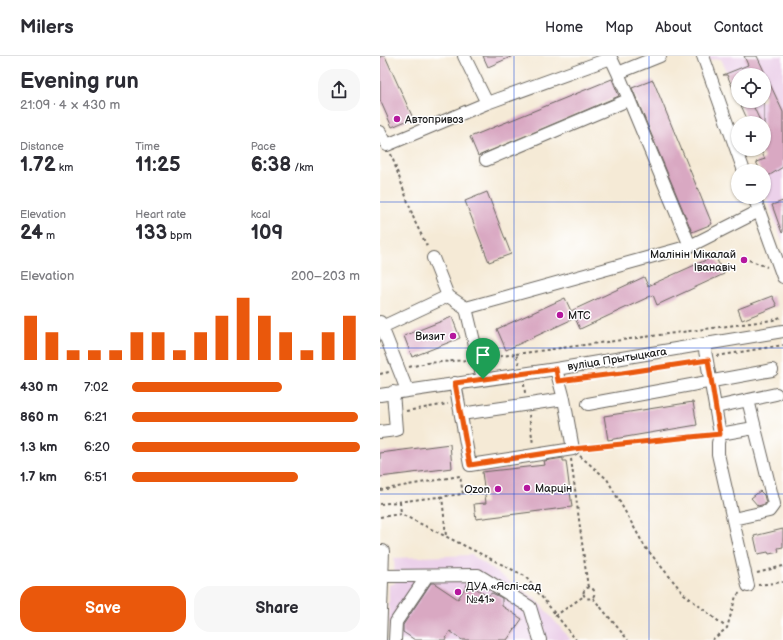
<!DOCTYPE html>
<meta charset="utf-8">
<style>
:root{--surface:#fff;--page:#f7f7f7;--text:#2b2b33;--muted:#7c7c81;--line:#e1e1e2;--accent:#ea580c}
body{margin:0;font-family:"Balsamiq Sans",sans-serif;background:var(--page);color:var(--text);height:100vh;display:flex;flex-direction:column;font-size:15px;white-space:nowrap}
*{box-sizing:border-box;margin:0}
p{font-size:13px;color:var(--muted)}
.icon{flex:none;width:22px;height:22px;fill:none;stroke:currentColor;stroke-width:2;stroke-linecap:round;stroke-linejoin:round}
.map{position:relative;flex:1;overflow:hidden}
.side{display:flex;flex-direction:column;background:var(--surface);width:380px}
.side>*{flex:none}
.tools{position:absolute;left:351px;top:12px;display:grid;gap:8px}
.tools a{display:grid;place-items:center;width:40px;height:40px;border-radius:50%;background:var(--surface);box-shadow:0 1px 3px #0004;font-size:20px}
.pin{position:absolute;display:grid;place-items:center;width:34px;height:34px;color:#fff;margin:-41px -17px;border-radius:50% 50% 50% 0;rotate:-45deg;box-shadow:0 0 4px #0007}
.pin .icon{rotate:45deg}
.round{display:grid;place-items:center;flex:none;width:42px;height:42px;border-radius:16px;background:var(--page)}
.overview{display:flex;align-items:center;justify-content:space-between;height:68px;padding:0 20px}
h1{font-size:22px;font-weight:700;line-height:30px}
.stats{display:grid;grid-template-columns:repeat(3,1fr);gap:6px;height:68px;padding:4px 20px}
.stats div{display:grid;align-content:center}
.stats b{font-size:20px;font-weight:700}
.stats small{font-size:11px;font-weight:400}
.stats p{font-size:11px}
.chart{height:112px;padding:8px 20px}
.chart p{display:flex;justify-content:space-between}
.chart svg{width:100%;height:72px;margin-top:4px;stroke:var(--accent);stroke-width:6}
.cta{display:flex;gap:8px;margin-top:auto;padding:8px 20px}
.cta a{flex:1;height:46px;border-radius:16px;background:var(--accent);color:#fff;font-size:16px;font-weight:700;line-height:46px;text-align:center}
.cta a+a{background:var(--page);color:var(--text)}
ul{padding:0 20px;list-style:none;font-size:13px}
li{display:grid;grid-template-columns:64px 48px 1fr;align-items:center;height:30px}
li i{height:10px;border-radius:5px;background:var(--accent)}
header{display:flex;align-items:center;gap:24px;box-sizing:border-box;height:56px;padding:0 20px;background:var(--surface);border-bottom:1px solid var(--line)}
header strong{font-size:19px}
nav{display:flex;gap:22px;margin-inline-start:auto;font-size:14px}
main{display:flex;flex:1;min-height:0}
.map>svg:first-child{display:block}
</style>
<header>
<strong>Milers</strong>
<nav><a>Home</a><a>Map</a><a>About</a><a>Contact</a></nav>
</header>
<main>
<section class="side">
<div class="overview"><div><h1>Evening run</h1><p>21:09 · 4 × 430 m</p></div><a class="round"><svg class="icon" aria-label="share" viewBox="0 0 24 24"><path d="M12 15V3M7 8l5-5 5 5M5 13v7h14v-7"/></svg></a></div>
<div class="stats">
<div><p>Distance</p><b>1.72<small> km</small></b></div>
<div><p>Time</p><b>11:25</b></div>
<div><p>Pace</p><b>6:38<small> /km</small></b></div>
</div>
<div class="stats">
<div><p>Elevation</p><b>24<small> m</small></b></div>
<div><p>Heart rate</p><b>133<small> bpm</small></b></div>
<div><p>kcal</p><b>109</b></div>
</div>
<div class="chart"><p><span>Elevation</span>200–203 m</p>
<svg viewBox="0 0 160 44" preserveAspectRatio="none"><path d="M5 44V17M15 44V27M25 44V38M35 44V38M45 44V38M55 44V27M65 44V27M75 44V38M85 44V27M95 44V17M105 44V6M115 44V17M125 44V27M135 44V38M145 44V27M155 44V17"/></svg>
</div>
<ul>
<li><b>430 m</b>7:02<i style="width:66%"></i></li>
<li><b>860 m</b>6:21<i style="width:99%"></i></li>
<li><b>1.3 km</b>6:20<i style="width:100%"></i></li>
<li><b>1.7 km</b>6:51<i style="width:73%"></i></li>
</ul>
<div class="cta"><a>Save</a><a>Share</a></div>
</section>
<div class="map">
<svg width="403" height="584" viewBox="0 0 403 584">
<rect width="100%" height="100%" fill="#fff"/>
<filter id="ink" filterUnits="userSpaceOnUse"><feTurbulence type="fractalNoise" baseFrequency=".025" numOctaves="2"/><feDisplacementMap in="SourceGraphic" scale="8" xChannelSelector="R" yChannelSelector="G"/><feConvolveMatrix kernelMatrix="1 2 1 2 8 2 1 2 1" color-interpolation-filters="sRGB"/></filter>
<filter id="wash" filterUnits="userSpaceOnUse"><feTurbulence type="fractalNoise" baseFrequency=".012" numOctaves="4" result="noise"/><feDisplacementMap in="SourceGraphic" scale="16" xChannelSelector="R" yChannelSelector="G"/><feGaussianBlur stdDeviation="0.9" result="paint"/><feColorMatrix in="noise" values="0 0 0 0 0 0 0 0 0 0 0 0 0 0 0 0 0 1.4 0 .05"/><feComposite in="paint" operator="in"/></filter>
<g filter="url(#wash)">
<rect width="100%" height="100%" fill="#f5ead6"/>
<path fill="#ecd1ea" d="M328 0H403V187L384 134V126L389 124 385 122 384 115H381L376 106 385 103 380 93H384V67H369L359 45H384V19H358V43L341 3 329 4Z
M92 499 156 543 191 584H9V529L15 527 14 502Z"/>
<g id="blocks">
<path fill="#d9a8c2" d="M0 0H5L33 62 12 71 0 44Z
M103 0H133L108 11Z
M364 0H377L403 56V111L385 122 384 115H381L376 106 385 103 380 93H384V19H358V43L347 19H343L368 9Z
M232 23 239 40 98 100 90 81Z
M273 24 332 168 312 176 252 32Z
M359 45H371L381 67H369Z
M107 136 131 198 109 206 85 145Z
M403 145V176L402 177 392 149Z
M335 200 344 218 277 249 273 239 200 273 195 262 126 294 117 273 185 242 191 255 264 221 268 230Z
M392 240 397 250 362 264 358 253Z
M72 261 80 282 32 301 24 280Z
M313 346 317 369 228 384 224 360Z
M70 388 72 412 0 421V397Z
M183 402V405H186L192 451 96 463 94 448 106 447 102 416 165 409 164 405Z
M380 435 384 439 386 447 385 448 378 450 371 442Z
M403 473V491L398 492 399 496 389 498 388 496 378 498 374 480Z
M51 527H54L78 543 88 527 107 540 112 537 122 542V550L142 563 127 584H82L70 575 65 584H35L23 576V569Z"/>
</g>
</g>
<g filter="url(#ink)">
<use href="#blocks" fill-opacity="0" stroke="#68645d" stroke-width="1"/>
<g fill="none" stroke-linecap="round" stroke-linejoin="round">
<g stroke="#68645d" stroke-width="14">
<path id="minor" d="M84 0 107 47
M323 0 364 115
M238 17 310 190
M0 76 7 89 107 47 231 2 238 17 280 0
M106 104 248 44
M374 141 403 221
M53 202 68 240 86 252 103 323
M86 252 310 190 379 155
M0 266 27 334
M2 271 68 240
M324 289 340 378 338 387V398L368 530
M75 327 90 409 193 393 184 343 176 313
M0 339 176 313 403 275
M208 348 392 314
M336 351 396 338
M81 358 184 343
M0 376 16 374 13 336
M340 378 374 372
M353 463 389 455 392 451 394 448 368 344
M0 495H3L0 584
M2 520 98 519 150 551 160 584
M15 584 16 566 47 520"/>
</g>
<path stroke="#68645d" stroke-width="2" stroke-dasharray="3 3" stroke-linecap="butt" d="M11 98 35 166 48 192
M369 204 387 211
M136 298 393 264 403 260
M337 300 403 289
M108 302 136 298 139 308
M29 311 47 307 88 304
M0 318 9 316
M189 324 316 306
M144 328 145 337
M26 355 68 348
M149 359 153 388
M204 392 329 379
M200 400 227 423 265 491 304 538 347 572
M191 403 208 532
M0 434 80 420 83 438 0 448
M62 440 66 480
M20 446 21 458
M0 461 21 458 145 520 196 584
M377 517 403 510
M378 529 403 526
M203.5 537a5.5 5.5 0 1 1 11 0a5.5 5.5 0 1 1-11 0Z
M213 542 248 584
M175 560 204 540
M332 584 347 572 356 540 360 537"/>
<use href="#minor" stroke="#fff" stroke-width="12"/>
</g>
</g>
<g fill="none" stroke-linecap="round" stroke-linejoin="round" filter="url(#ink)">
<g stroke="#fff" stroke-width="8">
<path id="route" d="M328 304 340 378 193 393 90 409 75 327 176 313 178 325 242 317Z"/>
</g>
<use href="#route" stroke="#ea580c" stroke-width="5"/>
</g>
<path fill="none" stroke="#1d4ed8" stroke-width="1" stroke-opacity="0.55" d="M134 0V584M269 0V584M0 146H403M0 292H403M0 438H403"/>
<g fill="#b5179e" stroke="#fff" stroke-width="1.5">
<circle cx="17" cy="63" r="4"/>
<circle cx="364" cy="204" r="4"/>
<circle cx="180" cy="259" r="4"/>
<circle cx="73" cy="280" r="4"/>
<circle cx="147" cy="432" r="4"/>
<circle cx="118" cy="433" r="4"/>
<circle cx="78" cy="536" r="4"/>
</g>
<g text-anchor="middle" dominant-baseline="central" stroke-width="3" stroke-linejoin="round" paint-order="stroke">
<g font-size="11" fill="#1c1c1c" stroke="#fff" text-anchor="start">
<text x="25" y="63">Автопривоз</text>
<text x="356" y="198" text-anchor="end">Малінін Мікалай<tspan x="356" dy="13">Іванавіч</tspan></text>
<text x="188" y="259">МТС</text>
<text x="65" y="280" text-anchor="end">Визит</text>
<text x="155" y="432">Марцін</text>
<text x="110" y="433" text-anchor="end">Ozon</text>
<text x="86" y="530">ДУА «Яслі-сад<tspan x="86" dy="13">№41»</tspan></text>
</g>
<g font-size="11" fill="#1c1c1c" stroke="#fff">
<text transform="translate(237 303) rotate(-9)">вуліца Прытыцкага</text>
</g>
</g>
</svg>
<div class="tools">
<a><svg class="icon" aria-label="locate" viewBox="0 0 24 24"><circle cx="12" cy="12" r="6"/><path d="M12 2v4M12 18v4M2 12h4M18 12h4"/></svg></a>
<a>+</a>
<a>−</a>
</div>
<div class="pin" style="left:103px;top:323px;background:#1e9e55"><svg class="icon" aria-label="arrive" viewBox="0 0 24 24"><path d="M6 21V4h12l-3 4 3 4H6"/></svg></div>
</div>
</main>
